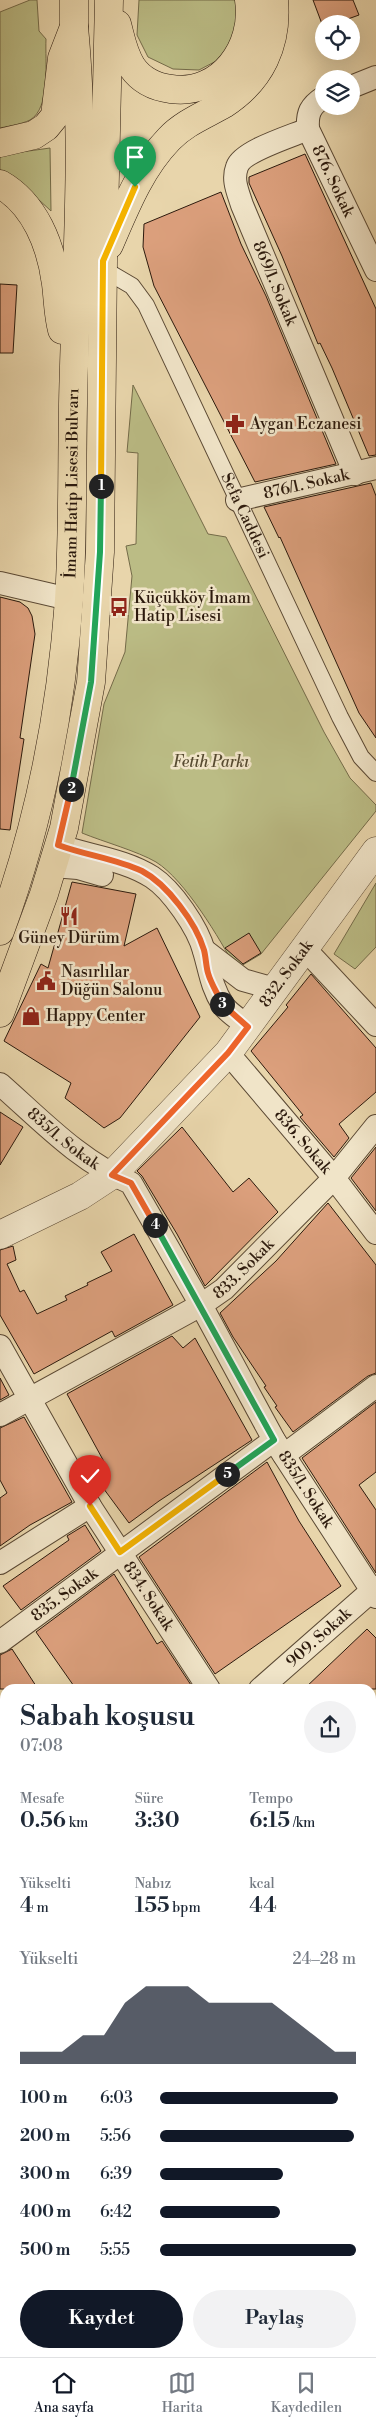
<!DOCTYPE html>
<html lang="tr">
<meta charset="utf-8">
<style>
:root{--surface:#fff;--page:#f2f2f3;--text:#1f2937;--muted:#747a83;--line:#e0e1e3;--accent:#111827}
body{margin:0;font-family:"Libre Bodoni",serif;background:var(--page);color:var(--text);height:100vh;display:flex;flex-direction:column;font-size:19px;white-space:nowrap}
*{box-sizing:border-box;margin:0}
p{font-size:16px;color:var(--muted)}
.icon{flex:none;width:28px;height:28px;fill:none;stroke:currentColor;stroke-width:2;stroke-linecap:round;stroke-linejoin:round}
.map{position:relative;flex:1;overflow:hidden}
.panel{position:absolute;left:0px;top:1684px;width:376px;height:674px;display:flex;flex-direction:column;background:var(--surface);border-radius:15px 15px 0 0;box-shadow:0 5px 20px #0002}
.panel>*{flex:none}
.tools{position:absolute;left:315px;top:15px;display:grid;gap:10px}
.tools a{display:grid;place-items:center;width:45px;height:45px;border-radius:50%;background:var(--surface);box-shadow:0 5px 20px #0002;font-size:25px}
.pin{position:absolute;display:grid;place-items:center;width:42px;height:42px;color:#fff;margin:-51px -21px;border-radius:50% 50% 50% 0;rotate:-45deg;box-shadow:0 0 5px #0007}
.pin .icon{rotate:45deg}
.km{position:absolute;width:25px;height:25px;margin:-12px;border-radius:50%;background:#222;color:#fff;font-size:14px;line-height:25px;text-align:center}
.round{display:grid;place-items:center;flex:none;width:52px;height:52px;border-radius:26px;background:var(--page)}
.overview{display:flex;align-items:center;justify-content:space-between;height:85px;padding:0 20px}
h1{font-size:28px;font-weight:600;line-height:38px}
.figures{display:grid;grid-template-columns:repeat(3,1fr);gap:8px;height:85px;padding:5px 20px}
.figures div{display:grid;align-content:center}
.figures b{font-size:21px;font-weight:600}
.figures small{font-size:14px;font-weight:400}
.figures p{font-size:14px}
.chart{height:140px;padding:10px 20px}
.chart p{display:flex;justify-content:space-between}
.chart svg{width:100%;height:90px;margin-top:5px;fill:var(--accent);opacity:.7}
.cta{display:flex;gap:10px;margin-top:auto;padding:10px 20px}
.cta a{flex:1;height:58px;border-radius:30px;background:var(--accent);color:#fff;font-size:20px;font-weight:600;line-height:58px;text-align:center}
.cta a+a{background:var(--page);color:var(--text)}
ul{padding:0 20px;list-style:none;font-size:16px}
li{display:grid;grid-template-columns:80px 60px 1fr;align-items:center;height:38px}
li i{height:12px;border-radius:6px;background:var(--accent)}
.tabs{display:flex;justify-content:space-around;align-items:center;height:70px;border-top:1px solid var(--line);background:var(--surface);font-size:14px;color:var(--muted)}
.tabs a{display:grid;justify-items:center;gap:2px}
.tabs .active{color:var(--accent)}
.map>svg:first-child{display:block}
</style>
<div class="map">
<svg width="376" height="2357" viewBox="0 0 376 2357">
<rect width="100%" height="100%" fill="#e8d5ab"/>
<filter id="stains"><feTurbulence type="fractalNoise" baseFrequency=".004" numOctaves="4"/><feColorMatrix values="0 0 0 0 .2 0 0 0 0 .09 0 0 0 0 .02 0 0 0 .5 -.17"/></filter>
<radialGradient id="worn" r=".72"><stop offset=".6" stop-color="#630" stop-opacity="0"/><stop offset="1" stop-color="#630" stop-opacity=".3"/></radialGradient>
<path fill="#bbbc85" stroke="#746b49" d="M30 0H37L39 31 46 39C45 60 51 108 30 120 22 124 9 126 0 128V12Z
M139 0H239L238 37 220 59 199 70 173 69 148 57 137 35Z
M50 148 51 211 12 175 0 171V155Z
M133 385 208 534 226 537 324 732 350 778 376 805V811L261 954 236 969C220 939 185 880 156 862 137 851 104 842 82 833L104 704 125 652 132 576 126 546 136 544 138 453 127 452Z
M376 883V947L355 969 334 954Z"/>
<path fill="#db9f7c" stroke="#2c1a0d" d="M313 0H353L359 15 334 24H322Z
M305 154 376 309V455L369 456 332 368 320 343 318 344 282 256 249 183V177Z
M221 192 241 244 266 296 336 464 255 482 154 286 143 247 144 224Z
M0 284 17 285 13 353H0Z
M371 483 376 496V738L359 713 280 537 279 538 264 507Z
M0 597 20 602 28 608 32 616 35 634 20 738 24 739 10 830 0 829Z
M72 882 136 894 124 946 157 928 200 1017 120 1118 104 1128 65 1098 71 1083 4 1041 41 964 48 968Z
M249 933 261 953 243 964 225 948Z
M311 974 376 1048V1092L339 1124 349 1138 334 1157 300 1117 303 1115 251 1051 288 1007 286 1005Z
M0 1112 23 1127 0 1165Z
M182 1127 233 1192 249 1178 278 1212 205 1286 177 1234 142 1176 137 1171Z
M376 1147V1211L351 1178Z
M328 1203 376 1265V1373L368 1376 293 1432 275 1407 277 1406 264 1387 266 1386 233 1337 220 1313 276 1261Z
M134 1234 173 1305 115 1337 112 1331 34 1374 0 1315V1250L13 1246 16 1260 7 1264 20 1292 24 1290 37 1314 67 1300 65 1296 88 1285 87 1283 112 1271 101 1252Z
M172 1336 183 1348 195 1338 252 1440 159 1501 129 1523 95 1477 108 1469 67 1394Z
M0 1378 9 1395 0 1400Z
M376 1402V1472L359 1485 376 1510V1573L302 1458Z
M24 1417 72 1502 30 1525 0 1546V1498L7 1493 0 1480V1428Z
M267 1462 299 1521 341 1586 215 1674 139 1557Z
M85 1525 101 1551 21 1610 3 1586 69 1540 67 1536Z
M114 1574 157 1644 162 1641 193 1688 76 1689 36 1632Z
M367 1629 376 1638V1689H304Z
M12 1649 38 1689H0V1655Z"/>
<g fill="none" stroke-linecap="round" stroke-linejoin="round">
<g stroke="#5b4934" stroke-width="18">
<g id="pedestrian">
<path id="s1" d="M103 269 132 286 146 305 340 717 361 757 376 773"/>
</g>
</g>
<g stroke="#5b4934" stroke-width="24">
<g id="minor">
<path d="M351 87 376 77"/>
<path id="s2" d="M324 97C310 106 307 113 308 129L376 270"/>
<path id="s3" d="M308 129C292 136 242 151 237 167 232 180 238 192 242 205L355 474"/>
<path id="s4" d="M237 500 376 468"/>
<path d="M0 583 69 599"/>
<path d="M58 845C88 856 124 859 152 877 172 890 198 928 204 951 210 971 211 986 223 1005 228 1013 241 1020 248 1027"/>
<path d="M53 866 78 868 102 875"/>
<path d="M304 948 376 1025"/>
<path d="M204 950 243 980 275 989"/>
<path id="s5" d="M228 1053 334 1178 376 1233"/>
<path id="s6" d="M0 1084C41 1120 80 1162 131 1183L201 1305 274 1440 376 1597"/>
<path id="s7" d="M0 1346 90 1506 209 1689"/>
<path id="s8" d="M0 1415 201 1305 224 1289 334 1178 376 1126"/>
<path d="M284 1455 376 1386"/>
<path d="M0 1563 90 1506"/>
<path id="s9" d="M0 1642 274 1440"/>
<path id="s10" d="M260 1689 376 1587"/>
<path d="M0 1788 5 1792"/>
<path d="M371 1849 376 1854"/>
<path d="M0 1882 5 1871"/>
<path d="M0 1916 5 1919"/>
<path d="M371 1917 376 1916"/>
<path d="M371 1939 376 1959"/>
<path d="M0 2002 5 2001"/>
<path d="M371 2044 376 2043"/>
<path d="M0 2132 5 2131"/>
<path d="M222 2352 223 2357"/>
</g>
</g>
<g stroke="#5b4934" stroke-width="29">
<g id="tertiary">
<path id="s11" d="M0 1235 80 1196 112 1175 228 1053 376 851"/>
<path d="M371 2190 376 2188"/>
</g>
</g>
<g stroke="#2c1a0d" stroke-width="29">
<g id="primary">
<path d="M117 24C121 39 123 53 132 67 141 80 155 87 171 89 221 96 256 47 249 0"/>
<path d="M0 143 34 135 46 127 55 116 62 58 74 27V0"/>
<path d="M0 184C35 204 51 245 56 284 58 300 58 315 62 330"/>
<path d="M109 245C125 208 140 169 169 139 184 123 205 115 224 104 261 80 278 44 274 0"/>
<path id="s12" d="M0 931C39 825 61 712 69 600 74 522 71 443 74 366 77 253 85 139 74 27"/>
<path d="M0 1013 44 894 64 828 91 682 100 552 103 261 109 0"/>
<path d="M0 2282 5 2281"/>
<path d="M371 2294 376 2295"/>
<path d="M0 2309 5 2307"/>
<path d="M371 2318 376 2320"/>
</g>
</g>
<use href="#pedestrian" stroke="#f0e4c8" stroke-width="16"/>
<use href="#minor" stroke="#f0e4c8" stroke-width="22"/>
<use href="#tertiary" stroke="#f0e4c8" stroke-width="28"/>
<use href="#primary" stroke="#e8d5ab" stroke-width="28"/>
</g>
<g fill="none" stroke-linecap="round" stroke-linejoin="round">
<g stroke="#fff" stroke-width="10">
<path id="split-1" d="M101 486 103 261 135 187"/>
</g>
<g stroke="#fff" stroke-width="10">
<path id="split-2" d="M71 789 91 682 100 552 101 486"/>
</g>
<g stroke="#fff" stroke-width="10">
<path id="split-3" d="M71 789 58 845C85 855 116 859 142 871 167 884 196 923 204 950 206 958 206 966 208 973 211 984 218 994 222 1004"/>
</g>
<g stroke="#fff" stroke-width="10">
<path id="split-4" d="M155 1225 131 1183 112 1175 228 1053 248 1027 222 1004"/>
</g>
<g stroke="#fff" stroke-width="10">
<path id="split-5" d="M155 1225 274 1440 227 1474"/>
</g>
<g stroke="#fff" stroke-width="10">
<path id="split-6" d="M90 1506 120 1552 227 1474"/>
</g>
<use href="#split-1" stroke="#f5b400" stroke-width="6"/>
<use href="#split-2" stroke="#22a559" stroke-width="6"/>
<use href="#split-3" stroke="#f0652b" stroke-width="6"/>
<use href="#split-4" stroke="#f0652b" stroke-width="6"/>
<use href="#split-5" stroke="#22a559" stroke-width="6"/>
<use href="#split-6" stroke="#f5b400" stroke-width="6"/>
</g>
<defs>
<g id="pharmacy-bare" transform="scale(1.5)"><path d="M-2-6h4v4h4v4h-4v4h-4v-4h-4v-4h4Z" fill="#8f2418" stroke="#f0e4c8" stroke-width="2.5" paint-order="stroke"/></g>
<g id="bus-bare" transform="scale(1.5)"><path d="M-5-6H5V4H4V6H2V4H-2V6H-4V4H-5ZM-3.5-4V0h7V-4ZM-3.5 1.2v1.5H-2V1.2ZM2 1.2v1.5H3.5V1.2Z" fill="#8f2418" stroke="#f0e4c8" stroke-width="2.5" paint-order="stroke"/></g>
<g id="restaurant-bare" transform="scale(1.5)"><path d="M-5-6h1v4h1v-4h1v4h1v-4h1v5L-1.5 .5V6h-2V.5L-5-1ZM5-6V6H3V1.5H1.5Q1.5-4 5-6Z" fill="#8f2418" stroke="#f0e4c8" stroke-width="2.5" paint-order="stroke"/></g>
<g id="civic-bare" transform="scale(1.5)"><path d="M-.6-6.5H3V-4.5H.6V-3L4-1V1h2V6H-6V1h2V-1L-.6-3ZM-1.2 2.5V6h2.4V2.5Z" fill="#8f2418" stroke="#f0e4c8" stroke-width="2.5" paint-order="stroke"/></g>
<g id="shop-bare" transform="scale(1.5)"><path d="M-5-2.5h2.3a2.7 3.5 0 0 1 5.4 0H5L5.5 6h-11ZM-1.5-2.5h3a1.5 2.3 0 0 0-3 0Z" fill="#8f2418" stroke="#f0e4c8" stroke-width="2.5" paint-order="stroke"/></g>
</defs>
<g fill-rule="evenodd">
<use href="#pharmacy-bare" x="235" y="424"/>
<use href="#bus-bare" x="119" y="607"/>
<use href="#restaurant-bare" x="69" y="916"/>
<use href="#civic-bare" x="46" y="981"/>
<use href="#shop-bare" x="31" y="1016"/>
</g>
<g text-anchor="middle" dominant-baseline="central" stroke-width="5" stroke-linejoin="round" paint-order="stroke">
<g font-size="16" fill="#2c1a0d" stroke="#f0e4c8">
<text stroke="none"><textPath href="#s2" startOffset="96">876. Sokak</textPath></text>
<text stroke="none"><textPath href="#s3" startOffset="206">869/1. Sokak</textPath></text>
<text stroke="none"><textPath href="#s12" startOffset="456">İmam Hatip Lisesi Bulvarı</textPath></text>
<text stroke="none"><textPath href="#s4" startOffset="71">876/1. Sokak</textPath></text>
<text stroke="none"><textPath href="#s1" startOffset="290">Sefa Caddesi</textPath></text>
<text stroke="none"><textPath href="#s11" startOffset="394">832. Sokak</textPath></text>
<text stroke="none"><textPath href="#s6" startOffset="84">835/1. Sokak</textPath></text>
<text stroke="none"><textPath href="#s5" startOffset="116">836. Sokak</textPath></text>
<text stroke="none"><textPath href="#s8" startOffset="285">833. Sokak</textPath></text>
<text stroke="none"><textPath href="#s6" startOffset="518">835/1. Sokak</textPath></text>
<text stroke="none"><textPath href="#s9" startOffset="80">835. Sokak</textPath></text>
<text stroke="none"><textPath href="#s7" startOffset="291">834. Sokak</textPath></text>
<text stroke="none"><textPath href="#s10" startOffset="78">909. Sokak</textPath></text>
</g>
<g font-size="16" fill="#2c1a0d" stroke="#f0e4c8" text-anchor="start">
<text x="250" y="424">Aygan Eczanesi</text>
<text x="134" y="598">Küçükköy İmam<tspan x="134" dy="18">Hatip Lisesi</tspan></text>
<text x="69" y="938" text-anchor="middle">Güney Dürüm</text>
<text x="61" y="972">Nasırlılar<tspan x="61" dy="18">Düğün Salonu</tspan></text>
<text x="46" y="1016">Happy Center</text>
</g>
<g font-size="16" font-style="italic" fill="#574b31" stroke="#f0e4c8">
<text x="211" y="762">Fetih Parkı</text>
</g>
</g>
<rect width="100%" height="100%" filter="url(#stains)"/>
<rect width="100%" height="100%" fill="url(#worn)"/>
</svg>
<div class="tools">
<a><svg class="icon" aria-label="locate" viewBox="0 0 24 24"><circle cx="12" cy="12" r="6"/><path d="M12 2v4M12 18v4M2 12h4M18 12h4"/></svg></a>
<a><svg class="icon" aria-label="layers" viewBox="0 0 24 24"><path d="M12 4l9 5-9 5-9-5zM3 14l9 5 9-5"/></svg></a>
</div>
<div class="pin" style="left:135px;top:187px;background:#1e9e55"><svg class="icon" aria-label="arrive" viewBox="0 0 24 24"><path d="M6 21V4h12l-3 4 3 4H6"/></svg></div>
<div class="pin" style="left:90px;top:1506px;background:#d93025"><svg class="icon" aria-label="check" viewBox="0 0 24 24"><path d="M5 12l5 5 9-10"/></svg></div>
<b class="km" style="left:101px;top:486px">1</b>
<b class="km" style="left:71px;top:789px">2</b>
<b class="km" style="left:222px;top:1004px">3</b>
<b class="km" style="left:155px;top:1225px">4</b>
<b class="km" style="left:227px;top:1474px">5</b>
<section class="panel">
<div class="overview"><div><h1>Sabah koşusu</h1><p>07:08</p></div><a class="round"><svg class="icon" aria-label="share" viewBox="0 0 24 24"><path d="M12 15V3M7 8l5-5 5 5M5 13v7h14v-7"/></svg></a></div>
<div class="figures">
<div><p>Mesafe</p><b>0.56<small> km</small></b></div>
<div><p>Süre</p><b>3:30</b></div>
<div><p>Tempo</p><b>6:15<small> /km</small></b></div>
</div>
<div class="figures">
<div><p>Yükselti</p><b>4<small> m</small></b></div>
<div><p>Nabız</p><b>155<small> bpm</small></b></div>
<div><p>kcal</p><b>44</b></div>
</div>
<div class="chart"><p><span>Yükselti</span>24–28 m</p>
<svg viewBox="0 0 160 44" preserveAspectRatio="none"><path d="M0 44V38L10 38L20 38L30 30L40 30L50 14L60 6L70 6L80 6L90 14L100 14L110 14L120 14L130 22L140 30L150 38L160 38V44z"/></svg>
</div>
<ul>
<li><b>100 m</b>6:03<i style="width:91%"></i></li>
<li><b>200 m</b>5:56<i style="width:99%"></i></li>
<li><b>300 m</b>6:39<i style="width:63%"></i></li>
<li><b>400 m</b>6:42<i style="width:61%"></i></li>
<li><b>500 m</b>5:55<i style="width:100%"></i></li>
</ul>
<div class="cta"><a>Kaydet</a><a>Paylaş</a></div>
</section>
</div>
<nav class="tabs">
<a class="active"><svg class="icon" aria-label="home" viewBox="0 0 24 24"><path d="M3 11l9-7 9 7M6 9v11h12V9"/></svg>Ana sayfa</a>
<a><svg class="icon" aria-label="map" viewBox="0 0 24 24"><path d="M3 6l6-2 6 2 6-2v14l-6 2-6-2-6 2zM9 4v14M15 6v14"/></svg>Harita</a>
<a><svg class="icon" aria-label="saved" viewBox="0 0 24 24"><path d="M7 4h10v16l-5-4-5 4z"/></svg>Kaydedilen</a>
</nav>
